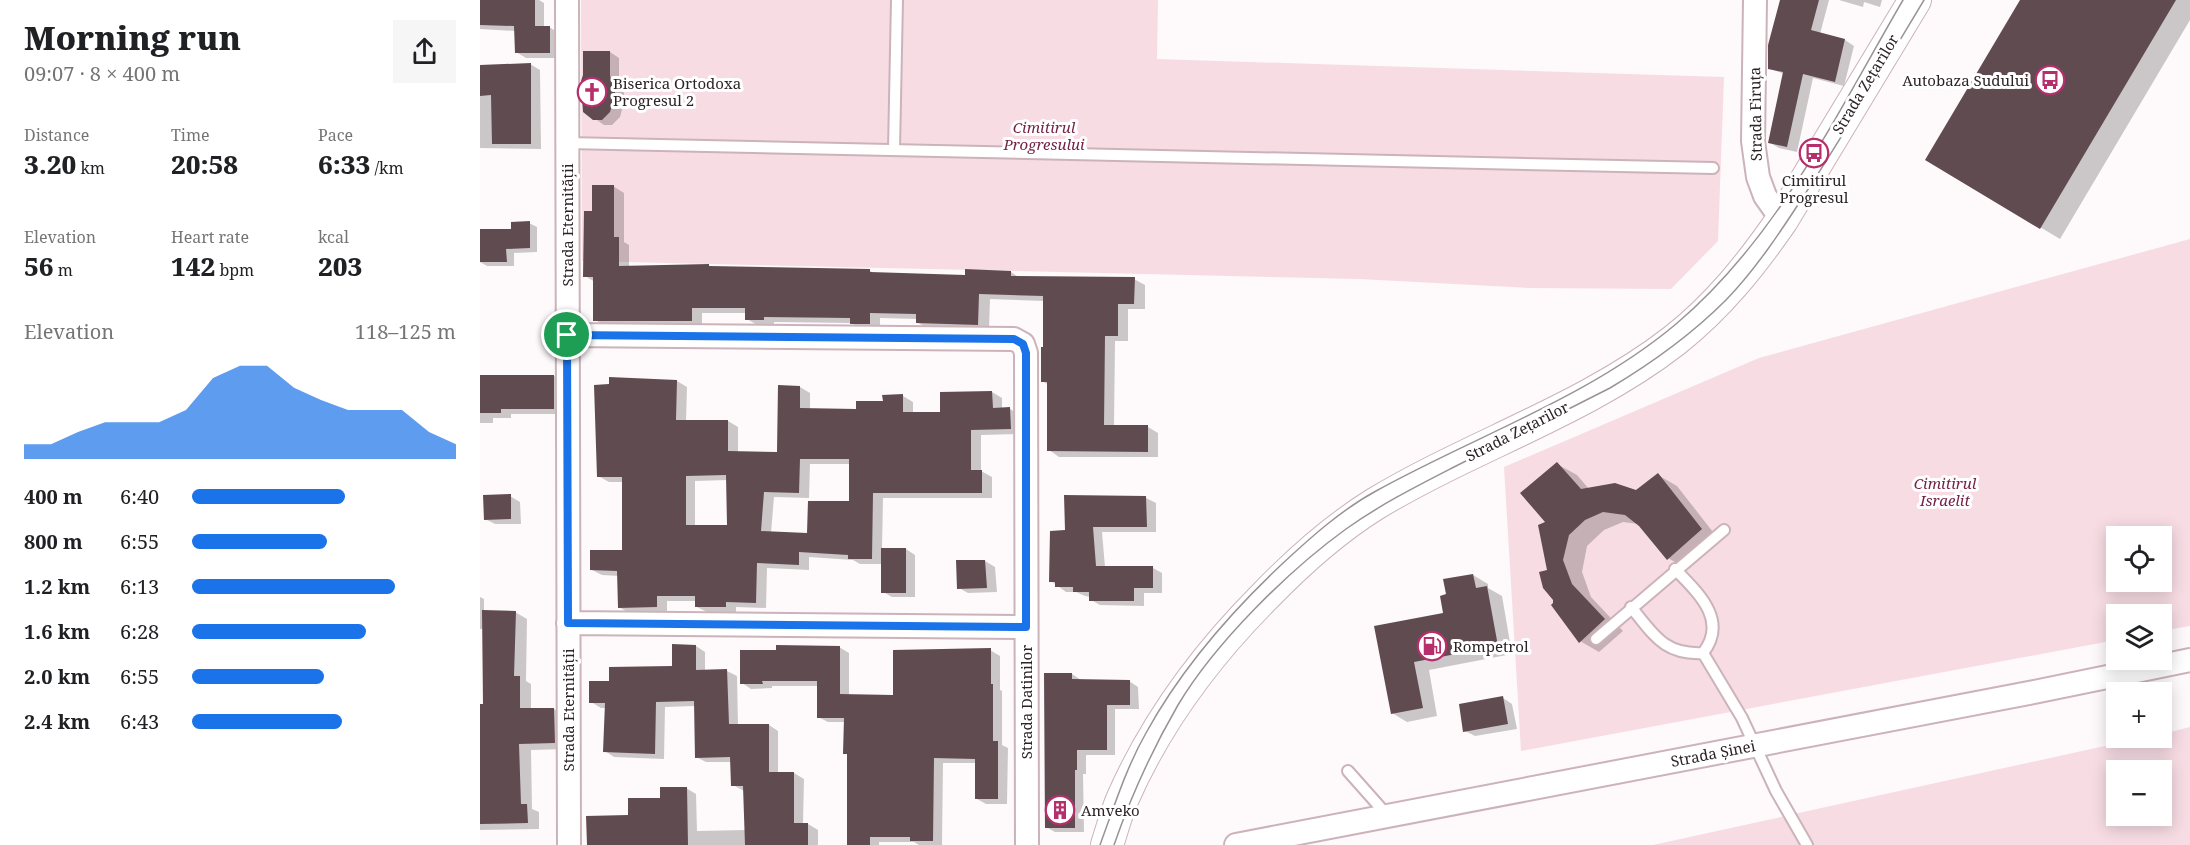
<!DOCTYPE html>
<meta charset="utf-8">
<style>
:root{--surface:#fff;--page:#f6f6f6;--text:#202124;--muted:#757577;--accent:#1a73e8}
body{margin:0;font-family:"Noto Serif",serif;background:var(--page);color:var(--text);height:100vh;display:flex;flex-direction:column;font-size:22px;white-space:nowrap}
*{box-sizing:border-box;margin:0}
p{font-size:20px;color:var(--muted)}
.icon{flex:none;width:33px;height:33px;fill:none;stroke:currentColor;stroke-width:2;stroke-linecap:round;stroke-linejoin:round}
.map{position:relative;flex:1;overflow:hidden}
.side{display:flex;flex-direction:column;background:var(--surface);width:480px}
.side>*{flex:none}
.controls{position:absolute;left:1626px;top:526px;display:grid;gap:12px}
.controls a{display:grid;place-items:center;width:66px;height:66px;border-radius:0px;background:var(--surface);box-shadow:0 3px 15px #0003;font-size:30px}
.pin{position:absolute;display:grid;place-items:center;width:51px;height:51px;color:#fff;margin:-26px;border:3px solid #fff;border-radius:50%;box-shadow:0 2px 6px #0007}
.round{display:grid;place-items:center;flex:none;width:63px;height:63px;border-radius:0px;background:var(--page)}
.head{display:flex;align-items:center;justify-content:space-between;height:102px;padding:0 24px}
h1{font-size:33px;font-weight:800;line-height:45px}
.metrics{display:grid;grid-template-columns:repeat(3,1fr);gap:9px;height:102px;padding:6px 24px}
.metrics div{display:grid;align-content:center}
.metrics b{font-size:26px;font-weight:800}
.metrics small{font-size:16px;font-weight:400}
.metrics p{font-size:16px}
.chart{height:168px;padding:12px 24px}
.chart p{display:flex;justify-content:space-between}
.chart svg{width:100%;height:108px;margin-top:6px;fill:var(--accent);opacity:.7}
ul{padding:0 24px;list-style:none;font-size:20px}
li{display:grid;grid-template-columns:96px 72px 1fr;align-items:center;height:45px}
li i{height:15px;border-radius:8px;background:var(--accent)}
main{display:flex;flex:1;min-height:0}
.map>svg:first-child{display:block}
</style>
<main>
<section class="side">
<div class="head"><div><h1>Morning run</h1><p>09:07 · 8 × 400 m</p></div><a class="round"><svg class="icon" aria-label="share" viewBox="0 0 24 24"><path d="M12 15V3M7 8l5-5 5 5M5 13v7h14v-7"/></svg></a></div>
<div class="metrics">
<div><p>Distance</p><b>3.20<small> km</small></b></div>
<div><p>Time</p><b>20:58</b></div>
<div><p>Pace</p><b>6:33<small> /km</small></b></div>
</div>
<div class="metrics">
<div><p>Elevation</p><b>56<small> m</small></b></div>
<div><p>Heart rate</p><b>142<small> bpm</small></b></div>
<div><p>kcal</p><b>203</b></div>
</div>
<div class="chart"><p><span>Elevation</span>118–125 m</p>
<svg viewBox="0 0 160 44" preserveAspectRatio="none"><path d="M0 44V38L10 38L20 33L30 29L40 29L50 29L60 24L70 11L80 6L90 6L100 15L110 20L120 24L130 24L140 24L150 33L160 38V44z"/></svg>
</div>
<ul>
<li><b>400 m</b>6:40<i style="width:58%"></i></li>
<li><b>800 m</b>6:55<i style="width:51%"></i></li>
<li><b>1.2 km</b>6:13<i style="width:77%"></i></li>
<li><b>1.6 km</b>6:28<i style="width:66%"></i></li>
<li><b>2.0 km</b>6:55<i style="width:50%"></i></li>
<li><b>2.4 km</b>6:43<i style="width:57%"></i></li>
</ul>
</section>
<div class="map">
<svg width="1710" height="845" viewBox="0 0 1710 845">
<rect width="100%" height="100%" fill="#fef9fa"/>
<path fill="#f7dce4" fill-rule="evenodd" d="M101 0H678L677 59 1244 77 1238 241 1191 289 1050 288 879 279 102 261Z
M1710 239V626L1682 631V615H1636V640L1041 751 1024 467 1279 358ZM1636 537H1682V582H1636Z
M1710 727V845H1173L1661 738H1682V734ZM1636 771H1682V816H1636Z"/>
<path fill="#0003" fill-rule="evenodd" d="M0 0H59L64 3V27H69L79 33V58H46L36 52V31L0 29Z
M1301 0H1349L1340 34 1365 40 1374 46 1364 86 1333 78 1317 152 1299 148 1289 142 1304 74 1289 68Z
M1359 0H1402L1400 7 1384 2 1383 7Z
M1542 0H1710V20L1580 239 1447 160Z
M104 52H130L139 58V83L144 93V102L140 117 132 125H124L104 111 102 102Z
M50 64 60 70 61 149 0 148V66Z
M133 186 144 193V242L149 245V267L228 265 232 268 390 271 396 274 486 276V271L531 272 540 278 654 279 665 285V309H648V341H635L634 427H668L678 433V457H579L569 450V385L562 381 565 349V301L510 299 509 330 448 329 437 322V319L400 318V329H382L371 323 294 322V325H277L267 319V313H222V326H125L115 320V282L105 276 114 213Z
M49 223 57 227V252L34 253V266H7L0 262V231H32Z
M74 376 84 382V414H31V418H13V423H0V377Z
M197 381 207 387 206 421H248L258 427V453H299L320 387 330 393V410L377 411 423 396 433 402V414L462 413 512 392 522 398V409H530L540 415V434L501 435V471L512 477V498H403L402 549H426L435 555V597H412L403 592V564H380L373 560 329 557V570L287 568 286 608 256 607V612H227L217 607V601H187V612L149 613 139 607V576L122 575 112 570 143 551 144 482H129L118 476ZM330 464H370V503L328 534 291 533 294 497 329 498ZM248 480V527H215V481Z
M1077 464 1097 475 1109 489 1157 491 1178 475 1197 486 1240 541 1207 569 1188 558 1159 524 1143 522 1124 530 1107 546 1102 572 1111 597 1143 631 1119 652 1100 641 1075 603 1068 571V523Z
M30 496 40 502 41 524H15L5 519Z
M666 498 676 503V532H622L625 567 673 568 682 573V593H664V606L620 605 611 600V597L605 596 596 592H586L571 581 586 532Z
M505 561 515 567 517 592 488 593 479 588Z
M993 575 1008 584V588L1022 596 1032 654 949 670 957 716 927 722 912 713 896 627 964 615 968 595Z
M0 597 4 599V612H35L47 619 46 681 51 684V709H74L86 716V749L51 750 52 809 59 812V829L0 830V706L5 705 4 629H0Z
M216 646 225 652V671H247L257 676 258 725H289L298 731V773H314L324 779 323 824H328L338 830V845H108L149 816 206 788 216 794 217 831 266 830 264 791 253 785 252 762H226L216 757 215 706 185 707 184 759 134 757 125 751 126 708H121L111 702 130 682 193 668Z
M359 647 369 653V696L415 697 510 650 520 656V690L522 691V745L528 748 527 804H506L497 799V763H463L462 845H439L434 842H399V845H368V755L365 753V722H348L338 717V686H292V688L271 689 262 683Z
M592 674 601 680 649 681 658 687 659 709H635V755H606V774H603L604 832H575L566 827Z
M1023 698 1032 704 1037 729 995 736 985 731Z"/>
<path fill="#604b51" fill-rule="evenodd" d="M0 0H55V26H70V53H35L34 26 0 25Z
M1300 0H1339L1331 30 1365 39 1355 82 1323 74 1307 147 1288 143 1303 72 1288 69V45Z
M1540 0H1696L1560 229 1445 160Z
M103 51H130V76L135 86V96L130 112 122 120H113L103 112 101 81 103 75Z
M51 63V144H12L11 95 0 96V65Z
M112 185H134V237H139V266L229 264V266L390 269V272L485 275V269L531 271V276L655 277 654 304H638V336H625L624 425H668V452L567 451V382H561V347H563V296L499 294 498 325 436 323V314L390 313V324H370V318L284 317V320H265V308H212V321H113V277H103L104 211H112Z
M50 221V248L26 249 27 262H0V229H31V222Z
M0 375H74V409H21V413H0Z
M129 377 197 380 196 420H248V451L297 452 298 385 320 386V408L376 409V401H403L402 395 423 394V412H460V392L512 391 513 408 530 407 531 429 491 430V470H502V493H393L392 559H368V555L319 552V565L277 563 276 603 246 602V607H215V596H177V607L138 608 137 571 110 570V550H142V477H117L114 385 129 384ZM320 459H369V501H328L327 533 281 531 284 492 319 493ZM246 475 247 525H206V476Z
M1077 462 1101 489 1135 483 1156 490 1178 473 1222 529 1187 560 1159 526 1145 515 1123 512 1105 520 1089 535 1083 560 1092 584 1125 619 1099 643 1071 605 1073 603V600L1063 588 1059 572 1067 570 1058 525 1065 522 1040 493Z
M31 494V519L4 520 3 495Z
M584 495 666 496 667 527H613L616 566H673V588H654V601H609V592H593V587H575V582H569L570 531 585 530Z
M401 548H426V593H401Z
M476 560H505L507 588 477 589Z
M993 574 996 588 1007 586 1018 646 934 662 943 708 911 714 894 626 963 613 960 596 966 594 963 579Z
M2 610 36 611 34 676H40V708H74L75 743 39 744 41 804H47L48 823 0 824V704H3Z
M192 644 216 645V670L247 669 249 724H289V772H314V823H328V845H265L263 786H251L250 757 215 758 214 701 176 702 175 754 123 752 125 703H109V681H129V667L192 666Z
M296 645 360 646V694L413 695V650L511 648V684H513V741H518V799H495V759L454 758 453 841H430V837H390V845H367V754H363L364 718H337V681H282L283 684H260V650H296Z
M564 673H592V679L650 680V705H627V750H597V770H595V828H565Z
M1023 696 1028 724 983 732 979 704Z
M180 787H207L208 845H107L106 816 148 815V798H180Z"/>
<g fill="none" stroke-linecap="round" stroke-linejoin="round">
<g stroke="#ccb3ba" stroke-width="14">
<path id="lane" d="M87 143 1233 168
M414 150 417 0
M1195 569C1217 592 1249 620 1223 653
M1151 607C1174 635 1184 655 1223 653L1262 718 1296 791 1327 845
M1116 639 1244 530
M868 771 907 815"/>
</g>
<g stroke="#ccb3ba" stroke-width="26">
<path id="street" d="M87 0 89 845
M1275 0 1273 141 1278 177 1285 196 1302 220
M87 335 534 339 543 344 546 353 547 845
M88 623 546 627
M756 845 1554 692 1710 660"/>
</g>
<g stroke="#ccb3ba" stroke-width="34">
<path id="secondary" d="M627 845C632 830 636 814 642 800 676 722 726 655 786 595 819 561 855 529 895 504 991 446 1107 409 1195 340 1238 306 1271 265 1302 220L1435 0"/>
</g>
<use href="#lane" stroke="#fff" stroke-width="10"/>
<use href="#street" stroke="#fff" stroke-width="22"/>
<use href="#secondary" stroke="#fff" stroke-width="32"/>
<path stroke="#9a9395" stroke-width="1.5" d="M620 845C634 807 646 768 666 733 701 669 748 615 801 565 830 538 861 510 896 491 995 436 1108 398 1196 324 1298 238 1357 113 1423 0
M634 845C651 796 672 750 698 705 735 643 808 571 866 529 901 504 939 485 976 466 1027 440 1079 414 1130 388 1172 363 1211 335 1246 300 1276 269 1301 231 1325 194 1366 131 1405 65 1444 0"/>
</g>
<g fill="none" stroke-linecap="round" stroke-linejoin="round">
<g stroke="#fff" stroke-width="12">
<path id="route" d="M87 335 534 339 543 344 546 353V627L88 623Z"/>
</g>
<use href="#route" stroke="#1a73e8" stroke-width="8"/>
</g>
<defs>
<g id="bus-ring" transform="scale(1.5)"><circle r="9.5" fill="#fff" stroke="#b62e6c" stroke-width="1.5"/><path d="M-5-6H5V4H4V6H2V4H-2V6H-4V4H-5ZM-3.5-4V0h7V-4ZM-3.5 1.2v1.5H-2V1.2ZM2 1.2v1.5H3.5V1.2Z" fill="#b62e6c"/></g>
<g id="church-ring" transform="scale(1.5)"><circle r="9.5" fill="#fff" stroke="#b62e6c" stroke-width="1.5"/><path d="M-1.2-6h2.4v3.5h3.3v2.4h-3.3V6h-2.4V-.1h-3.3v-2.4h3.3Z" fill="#b62e6c"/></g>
<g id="fuel-ring" transform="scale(1.5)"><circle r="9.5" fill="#fff" stroke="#b62e6c" stroke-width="1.5"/><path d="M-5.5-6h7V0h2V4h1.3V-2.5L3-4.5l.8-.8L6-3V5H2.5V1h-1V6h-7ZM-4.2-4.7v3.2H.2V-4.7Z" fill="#b62e6c"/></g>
<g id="building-ring" transform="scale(1.5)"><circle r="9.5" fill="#fff" stroke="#b62e6c" stroke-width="1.5"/><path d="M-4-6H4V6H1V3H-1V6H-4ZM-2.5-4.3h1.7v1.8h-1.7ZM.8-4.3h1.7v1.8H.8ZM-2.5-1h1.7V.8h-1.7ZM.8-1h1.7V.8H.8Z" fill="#b62e6c"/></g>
</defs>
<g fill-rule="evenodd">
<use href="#bus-ring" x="1570" y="80"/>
<use href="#church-ring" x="112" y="92"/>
<use href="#bus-ring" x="1334" y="153"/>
<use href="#fuel-ring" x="952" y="646"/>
<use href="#building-ring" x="580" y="810"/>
</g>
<g text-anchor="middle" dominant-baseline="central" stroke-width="6" stroke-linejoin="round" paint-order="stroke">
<g font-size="15" fill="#2c2326" stroke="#fff" text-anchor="start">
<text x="1549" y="80" text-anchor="end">Autobaza Sudului</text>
<text x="133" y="83">Biserica Ortodoxa<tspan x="133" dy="17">Progresul 2</tspan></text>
<text x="1334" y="180" text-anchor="middle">Cimitirul<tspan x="1334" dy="17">Progresul</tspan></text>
<text x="973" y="646">Rompetrol</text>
<text x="601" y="810">Amveko</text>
</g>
<g font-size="15" fill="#2c2326" stroke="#fff">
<text transform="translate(1385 84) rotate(-59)">Strada Zețarilor</text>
<text transform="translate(1275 114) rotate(-91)">Strada Firuța</text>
<text transform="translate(87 225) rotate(-90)">Strada Eternității</text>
<text transform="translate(1037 431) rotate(-27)">Strada Zețarilor</text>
<text transform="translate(546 702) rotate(-90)">Strada Datinilor</text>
<text transform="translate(88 710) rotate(-90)">Strada Eternității</text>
<text transform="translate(1233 753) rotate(-11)">Strada Șinei</text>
</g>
<g font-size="15" font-style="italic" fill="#752146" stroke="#fff">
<text x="564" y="127">Cimitirul<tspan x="564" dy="17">Progresului</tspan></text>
<text x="1465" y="483">Cimitirul<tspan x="1465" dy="17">Israelit</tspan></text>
</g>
</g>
</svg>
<div class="controls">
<a><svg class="icon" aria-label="locate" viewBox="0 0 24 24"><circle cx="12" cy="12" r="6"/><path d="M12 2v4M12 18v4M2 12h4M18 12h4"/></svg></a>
<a><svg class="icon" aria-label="layers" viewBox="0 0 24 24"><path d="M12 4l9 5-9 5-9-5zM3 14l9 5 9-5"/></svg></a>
<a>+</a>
<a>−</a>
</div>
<div class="pin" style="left:87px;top:335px;background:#1e9e55"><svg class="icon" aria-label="arrive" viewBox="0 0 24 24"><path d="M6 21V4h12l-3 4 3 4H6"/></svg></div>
</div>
</main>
